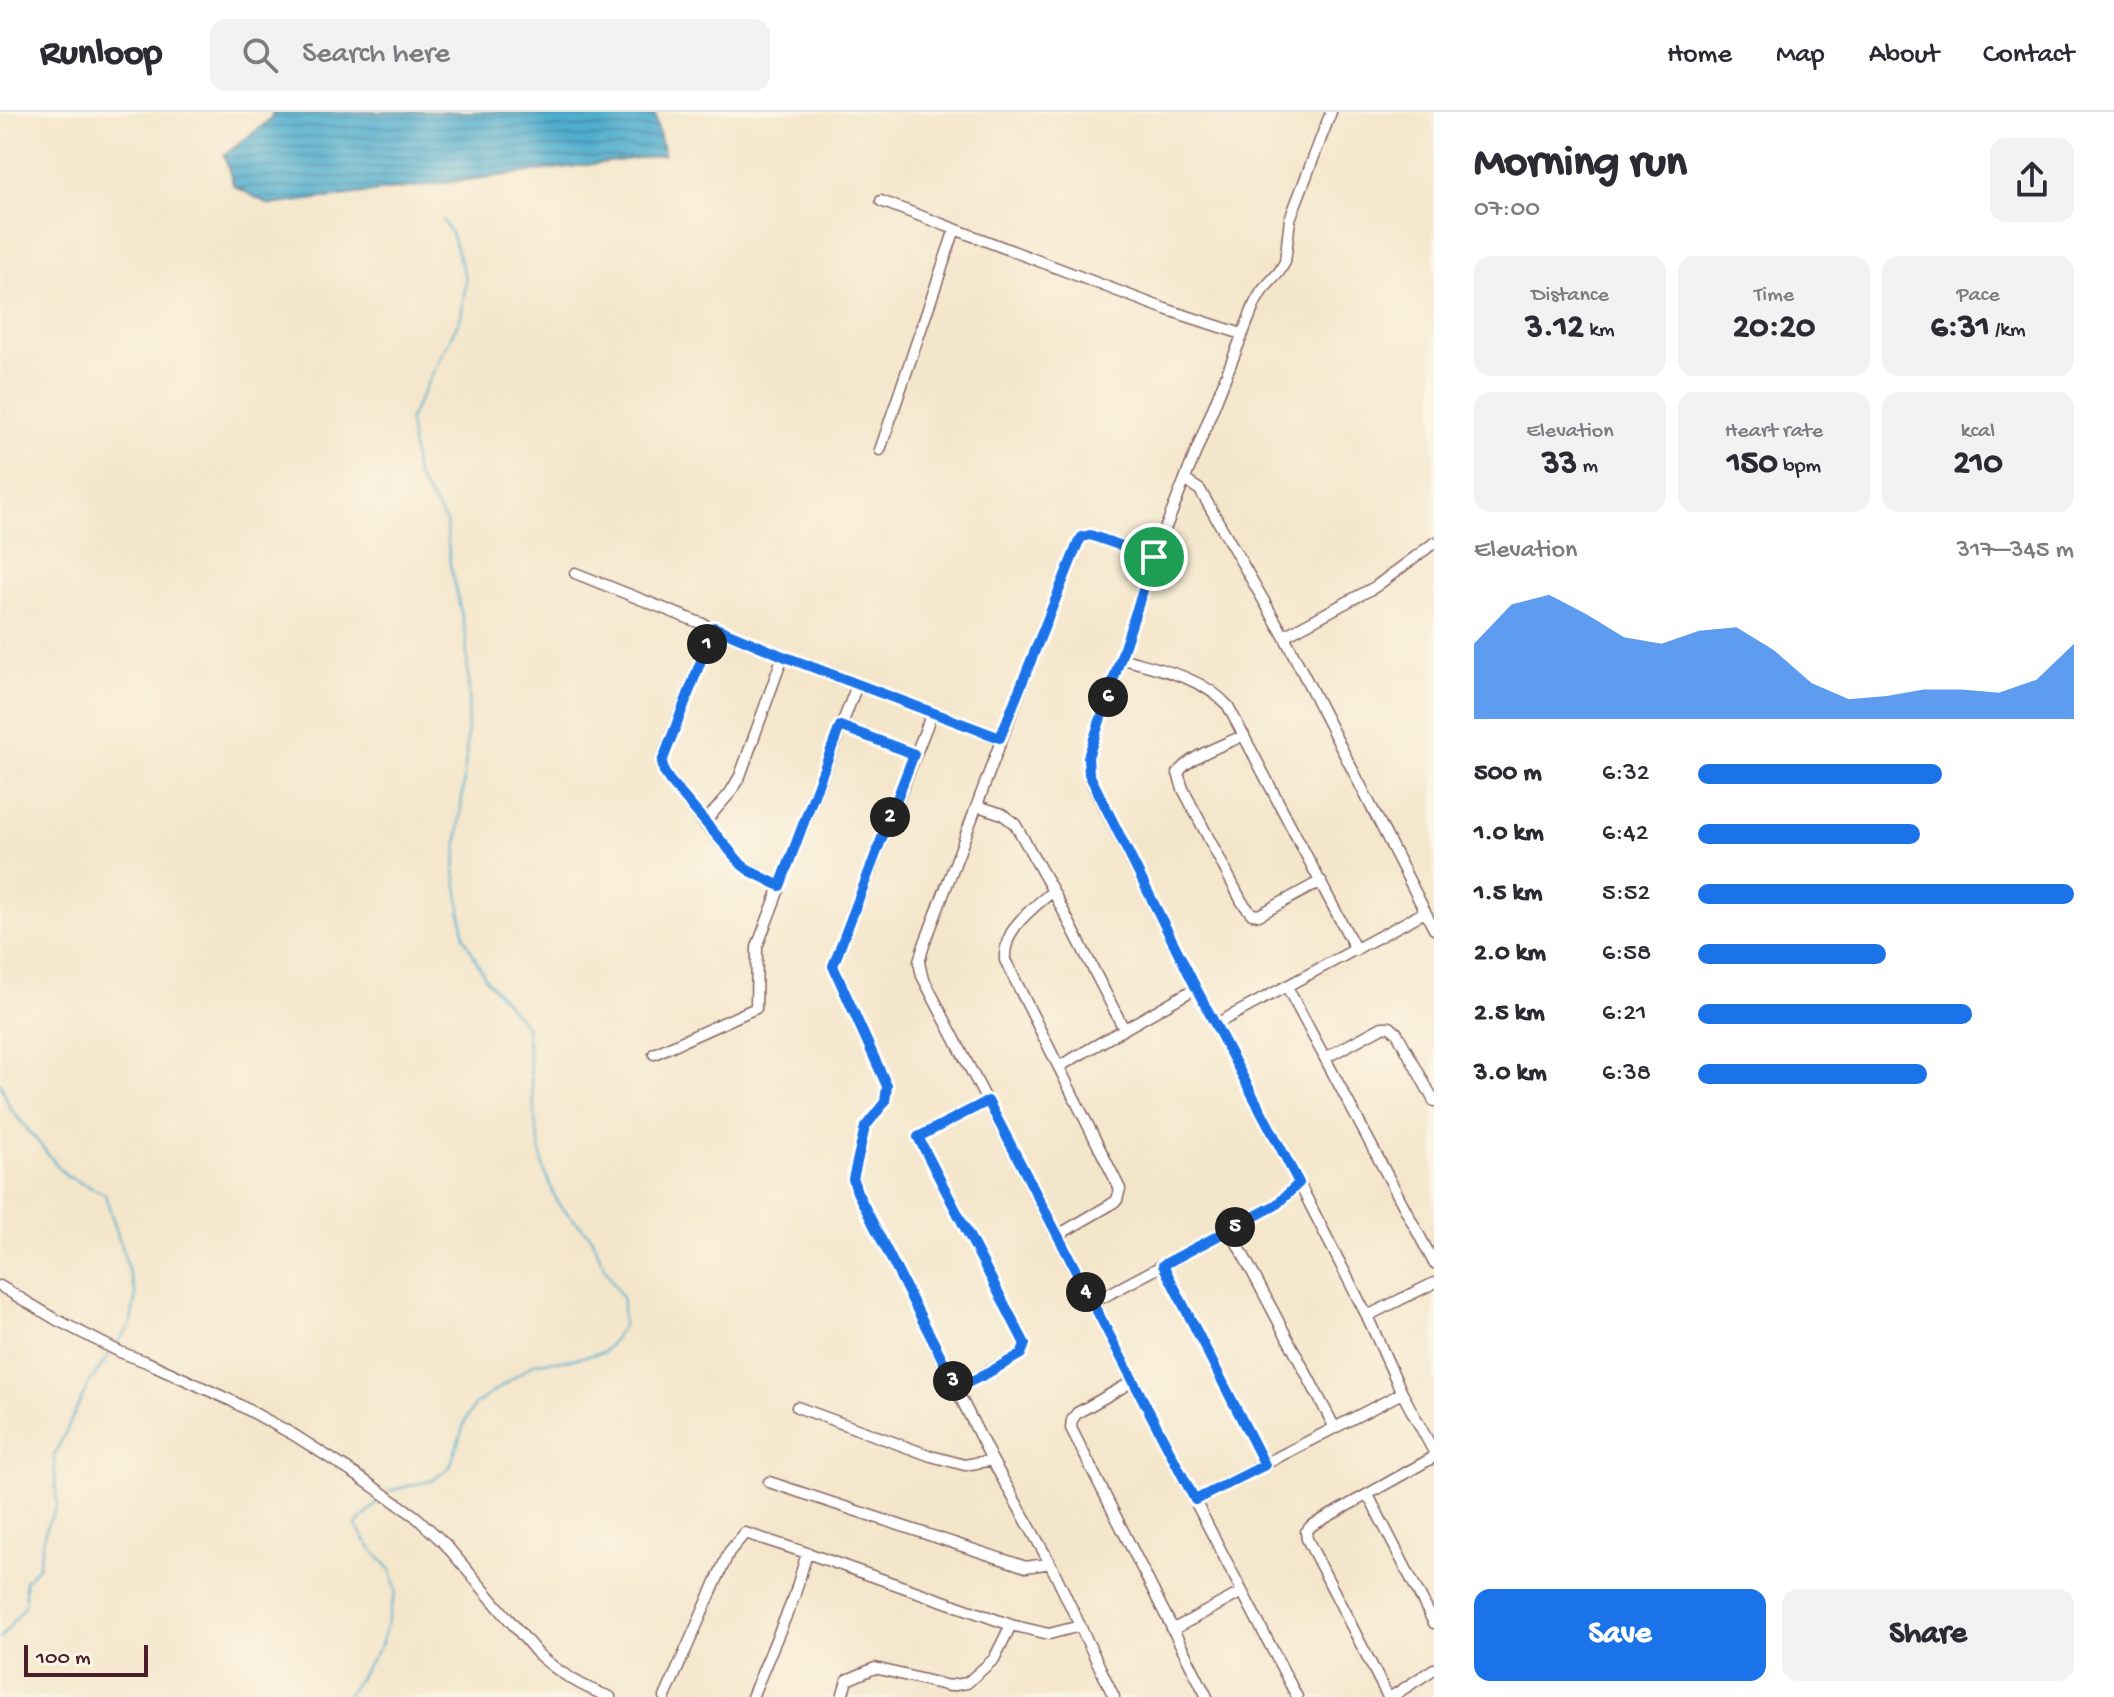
<!DOCTYPE html>
<meta charset="utf-8">
<style>
:root{--surface:#fff;--page:#f2f2f3;--text:#2b2b33;--muted:#7c7c81;--line:#e1e1e2;--accent:#1a73e8}
body{margin:0;font-family:"Gochi Hand",sans-serif;background:var(--page);color:var(--text);height:100vh;display:flex;flex-direction:column;font-size:30px;white-space:nowrap}
*{box-sizing:border-box;margin:0}
p{font-size:26px;color:var(--muted)}
.icon{flex:none;width:44px;height:44px;fill:none;stroke:currentColor;stroke-width:2;stroke-linecap:round;stroke-linejoin:round}
.map{position:relative;flex:1;overflow:hidden}
.sheet{display:flex;flex-direction:column;background:var(--surface);width:680px}
.sheet>*{flex:none}
.scale{position:absolute;left:24px;bottom:20px;width:124px;box-sizing:border-box;padding-left:8px;border:4px solid #4a1f2b;border-top:0;font-size:22px;line-height:28px;white-space:nowrap;color:#4a1f2b;-webkit-text-stroke:6px #fcf5e5;paint-order:stroke}
.pin{position:absolute;display:grid;place-items:center;width:68px;height:68px;color:#fff;margin:-34px;border:4px solid #fff;border-radius:50%;box-shadow:0 2px 8px #0007}
.km{position:absolute;width:40px;height:40px;margin:-20px;border-radius:50%;background:#222;color:#fff;font-size:22px;line-height:40px;text-align:center}
.round{display:grid;place-items:center;flex:none;width:84px;height:84px;border-radius:16px;background:var(--page)}
.headline{display:flex;align-items:center;justify-content:space-between;height:136px;padding:0 40px}
h1{font-size:44px;font-weight:700;line-height:60px}
.stats{display:grid;grid-template-columns:repeat(3,1fr);gap:12px;height:136px;padding:8px 40px}
.stats div{display:grid;align-content:center;border-radius:16px;background:var(--page);text-align:center}
.stats b{font-size:34px;font-weight:700}
.stats small{font-size:22px;font-weight:400}
.stats p{font-size:22px}
.chart{height:224px;padding:16px 40px}
.chart p{display:flex;justify-content:space-between}
.chart svg{width:100%;height:144px;margin-top:8px;fill:var(--accent);opacity:.7}
.primary-button{display:flex;gap:16px;margin-top:auto;padding:16px 40px}
.primary-button a{flex:1;height:92px;border-radius:16px;background:var(--accent);color:#fff;font-size:32px;font-weight:700;line-height:92px;text-align:center}
.primary-button a+a{background:var(--page);color:var(--text)}
ul{padding:0 40px;list-style:none;font-size:26px}
li{display:grid;grid-template-columns:128px 96px 1fr;align-items:center;height:60px}
li i{height:20px;border-radius:10px;background:var(--accent)}
header{display:flex;align-items:center;gap:48px;box-sizing:border-box;height:112px;padding:0 40px;background:var(--surface);border-bottom:2px solid var(--line)}
header strong{font-size:38px}
nav{display:flex;gap:44px;margin-inline-start:auto;font-size:28px}
.search{width:560px;height:72px;background:var(--page);display:flex;align-items:center;gap:20px;box-sizing:border-box;padding:0 28px;border-radius:16px;color:var(--muted);font-size:30px}
main{display:flex;flex:1;min-height:0}
.map>svg:first-child{display:block}
</style>
<header>
<strong>Runloop</strong>
<div class="search"><svg class="icon" aria-label="search" viewBox="0 0 24 24"><circle cx="10" cy="10" r="6"/><path d="M15 15l6 6"/></svg>Search here</div>
<nav><a>Home</a><a>Map</a><a>About</a><a>Contact</a></nav>
</header>
<main>
<div class="map">
<svg width="1434" height="1585" viewBox="0 0 1434 1585">
<defs>
<pattern id="water-rules" width="6" height="5" patternUnits="userSpaceOnUse" patternTransform="scale(2)"><rect width="6" height="5" fill="#50adce"/><path d="M0 2.5h6" fill="none" stroke="#448ca7"/></pattern>
</defs>
<rect width="100%" height="100%" fill="#fcf5e5"/>
<filter id="ink" filterUnits="userSpaceOnUse"><feTurbulence type="fractalNoise" baseFrequency=".0125" numOctaves="2"/><feDisplacementMap in="SourceGraphic" scale="16" xChannelSelector="R" yChannelSelector="G"/><feConvolveMatrix kernelMatrix="1 2 1 2 8 2 1 2 1" color-interpolation-filters="sRGB"/></filter>
<filter id="wash" filterUnits="userSpaceOnUse"><feTurbulence type="fractalNoise" baseFrequency=".006" numOctaves="4" result="noise"/><feDisplacementMap in="SourceGraphic" scale="32" xChannelSelector="R" yChannelSelector="G"/><feGaussianBlur stdDeviation="1.8" result="paint"/><feColorMatrix in="noise" values="0 0 0 0 0 0 0 0 0 0 0 0 0 0 0 0 0 1.4 0 .05"/><feComposite in="paint" operator="in"/></filter>
<g filter="url(#wash)">
<rect width="100%" height="100%" fill="#f4e6cb"/>
<path fill="url(#water-rules)" stroke="#4d667c" stroke-width="2" d="M273 0H654L664 43 270 93 234 74 224 43 270 8Z"/>
<g fill="none" stroke-linecap="round" stroke-linejoin="round">
<path stroke="#50adce" stroke-width="2" d="M0 970 10 996 66 1064 105 1082 136 1183 130 1215 114 1235
M389 1379 433 1368 450 1355 465 1309 476 1292 535 1251 573 1247 604 1240 623 1214V1188L605 1156 590 1123 558 1092 544 1058 536 1015 526 914 486 867 464 825 455 759 466 644 469 585 466 523 450 452 446 410 416 364 409 308 461 205 466 167 451 121 443 108
M0 1527 25 1494V1469L38 1455 46 1415 57 1394 54 1344 88 1273 111 1240
M346 1585 381 1533 396 1479 391 1458 369 1434 356 1414 382 1386"/>
</g>
</g>
<g filter="url(#ink)">
<g fill="none" stroke-linecap="round" stroke-linejoin="round">
<g stroke="#866563" stroke-width="13">
<path id="minor" d="M1331 0 1290 107 1285 150 1279 160 1262 179 1255 191 1154 445 1088 645 1089 662 1093 673 1196 876 1299 1071 1367 1204 1402 1281 1434 1340
M881 89 1165 197 1242 222
M880 338 955 117
M1185 368 1200 378 1284 524 1434 817
M1154 445 1090 423 1082 425 1078 431C1023 564 976 699 924 833L919 850 922 864 1297 1585
M575 461 783 544 1000 626
M714 515 665 639 662 650 664 660 704 711 745 756 780 774
M1284 524 1375 475 1434 431
M1120 546C1158 557 1201 564 1228 594L1356 838
M932 601 833 854 887 974 885 990 865 1015 853 1067 857 1080 992 1348 1050 1451 1114 1585
M840 614 914 642
M1244 623C1225 633 1190 643 1178 661L1183 677 1242 790 1252 802 1259 803 1321 769
M978 694 1002 702 1015 712 1053 779 1124 917
M704 711 730 681 740 664 783 544
M1053 779C1032 797 1003 816 1005 848L1120 1077 1117 1088 1110 1093 1058 1123
M1287 875 1434 1151
M1216 912 1425 800
M654 942 756 896 757 835 857 573
M1325 946 1382 915H1390L1397 921 1434 989
M1060 954 1196 876
M1230 1118 1335 1316
M1163 1153 1265 1353
M0 1174 57 1208 120 1240 149 1251 232 1289 294 1323 358 1364 415 1404 445 1432 538 1542C560 1562 582 1575 610 1585
M1092 1191 1276 1093 1299 1071
M1367 1204 1434 1171
M1132 1270 1077 1301 1072 1308 1071 1316 1207 1585
M957 1276 1021 1242 1025 1232 918 1025 988 989
M797 1295 931 1344 965 1353 992 1348
M769 1370 1026 1455 1050 1451
M1368 1383 1434 1511
M1195 1388 1402 1281
M1172 1518 1242 1480
M665 1585 729 1440 745 1421 807 1441 1011 1513 1049 1522 1080 1514
M752 1585 794 1485 807 1441
M842 1585 847 1568 875 1556 949 1574 967 1571 994 1547 1011 1513
M1388 1585 1307 1427 1306 1420 1311 1414 1434 1345
M1391 1585 1434 1557"/>
</g>
<use href="#minor" stroke="#fff" stroke-width="10"/>
</g>
</g>
<g fill="none" stroke-linecap="round" stroke-linejoin="round" filter="url(#ink)">
<g stroke="#fff" stroke-width="16">
<path id="route" d="M1090 423 1154 445 1088 645 1089 662 1196 876 1299 1071 1276 1093 1163 1153 1265 1353 1195 1388 988 989 918 1025 1025 1232 1021 1242 988 1261 957 1276 857 1080 853 1067 865 1015 885 990 887 974 833 854 914 642 840 614 780 774 750 759 742 753 670 669 664 660 662 650 714 515 783 544 1000 626 1078 431 1082 425Z"/>
</g>
<use href="#route" stroke="#1a73e8" stroke-width="10"/>
</g>
</svg>
<div class="scale">100 m</div>
<div class="pin" style="left:1154px;top:445px;background:#1e9e55"><svg class="icon" aria-label="arrive" viewBox="0 0 24 24"><path d="M6 21V4h12l-3 4 3 4H6"/></svg></div>
<b class="km" style="left:707px;top:532px">1</b>
<b class="km" style="left:890px;top:705px">2</b>
<b class="km" style="left:953px;top:1269px">3</b>
<b class="km" style="left:1086px;top:1180px">4</b>
<b class="km" style="left:1235px;top:1115px">5</b>
<b class="km" style="left:1108px;top:585px">6</b>
</div>
<section class="sheet">
<div class="headline"><div><h1>Morning run</h1><p>07:00</p></div><a class="round"><svg class="icon" aria-label="share" viewBox="0 0 24 24"><path d="M12 15V3M7 8l5-5 5 5M5 13v7h14v-7"/></svg></a></div>
<div class="stats">
<div><p>Distance</p><b>3.12<small> km</small></b></div>
<div><p>Time</p><b>20:20</b></div>
<div><p>Pace</p><b>6:31<small> /km</small></b></div>
</div>
<div class="stats">
<div><p>Elevation</p><b>33<small> m</small></b></div>
<div><p>Heart rate</p><b>150<small> bpm</small></b></div>
<div><p>kcal</p><b>210</b></div>
</div>
<div class="chart"><p><span>Elevation</span>317–345 m</p>
<svg viewBox="0 0 160 44" preserveAspectRatio="none"><path d="M0 44V21L10 9L20 6L30 12L40 19L50 21L60 17L70 16L80 23L90 33L100 38L110 37L120 35L130 35L140 36L150 32L160 21V44z"/></svg>
</div>
<ul>
<li><b>500 m</b>6:32<i style="width:65%"></i></li>
<li><b>1.0 km</b>6:42<i style="width:59%"></i></li>
<li><b>1.5 km</b>5:52<i style="width:100%"></i></li>
<li><b>2.0 km</b>6:58<i style="width:50%"></i></li>
<li><b>2.5 km</b>6:21<i style="width:73%"></i></li>
<li><b>3.0 km</b>6:38<i style="width:61%"></i></li>
</ul>
<div class="primary-button"><a>Save</a><a>Share</a></div>
</section>
</main>
